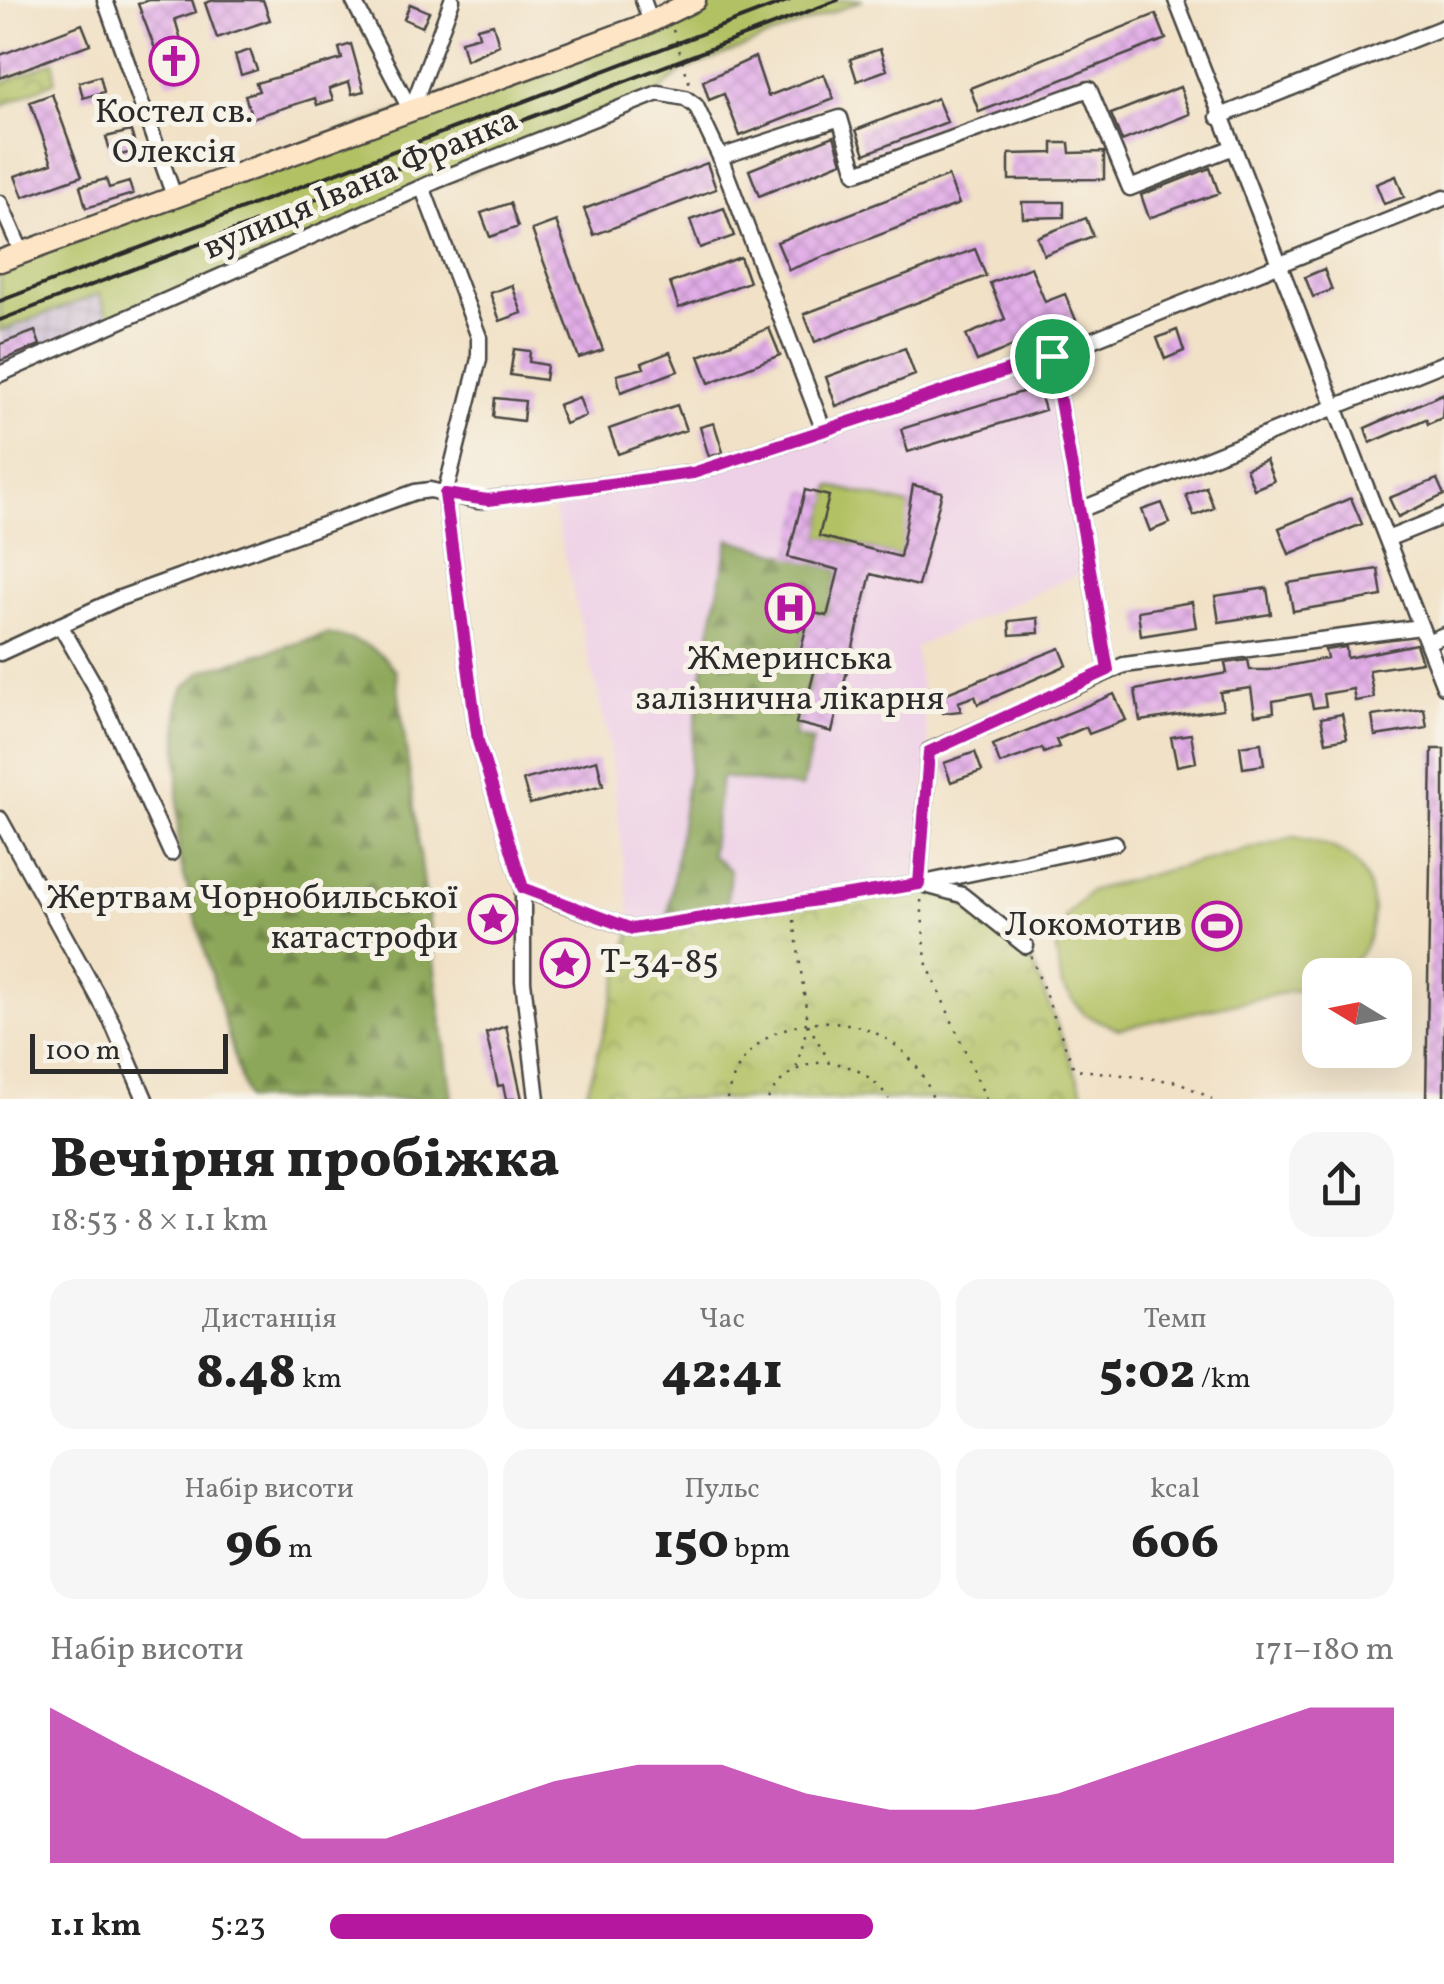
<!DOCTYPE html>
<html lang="uk">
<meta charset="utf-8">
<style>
:root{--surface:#fff;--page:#f6f6f6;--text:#222;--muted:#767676;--accent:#b5179e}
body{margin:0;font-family:Vollkorn,serif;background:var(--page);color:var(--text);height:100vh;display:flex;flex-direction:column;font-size:38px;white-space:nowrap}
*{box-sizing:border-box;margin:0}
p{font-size:32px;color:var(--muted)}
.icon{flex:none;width:55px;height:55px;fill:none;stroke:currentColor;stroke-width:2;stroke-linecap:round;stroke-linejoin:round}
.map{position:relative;height:1099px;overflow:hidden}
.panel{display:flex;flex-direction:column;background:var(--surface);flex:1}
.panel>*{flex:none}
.needle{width:65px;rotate:280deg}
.controls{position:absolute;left:1302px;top:958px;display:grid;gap:20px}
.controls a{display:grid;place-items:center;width:110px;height:110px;border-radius:20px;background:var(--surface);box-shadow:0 10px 40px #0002;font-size:50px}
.scale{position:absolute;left:30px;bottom:25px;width:198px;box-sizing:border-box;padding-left:10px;border:5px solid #2b2b2b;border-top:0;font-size:28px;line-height:35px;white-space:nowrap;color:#2b2b2b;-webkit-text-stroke:8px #f7f3e8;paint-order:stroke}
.pin{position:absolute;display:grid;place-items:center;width:85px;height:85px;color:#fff;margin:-42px;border:5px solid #fff;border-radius:50%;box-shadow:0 2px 10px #0007}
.round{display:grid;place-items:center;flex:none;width:105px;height:105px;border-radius:30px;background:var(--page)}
.headline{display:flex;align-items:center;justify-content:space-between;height:170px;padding:0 50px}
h1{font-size:55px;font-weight:800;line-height:75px}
.figures{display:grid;grid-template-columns:repeat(3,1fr);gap:15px;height:170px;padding:10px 50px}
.figures div{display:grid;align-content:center;border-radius:25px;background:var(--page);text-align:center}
.figures b{font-size:50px;font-weight:800}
.figures small{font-size:28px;font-weight:400}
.figures p{font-size:28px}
.chart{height:280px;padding:20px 50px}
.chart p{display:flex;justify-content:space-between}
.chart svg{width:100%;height:180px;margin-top:10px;fill:var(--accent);opacity:.7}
ul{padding:0 50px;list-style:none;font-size:32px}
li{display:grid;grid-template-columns:160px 120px 1fr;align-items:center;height:75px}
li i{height:25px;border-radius:12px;background:var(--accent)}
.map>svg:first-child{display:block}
</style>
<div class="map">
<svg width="1444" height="1099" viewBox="0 0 1444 1099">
<defs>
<pattern id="industrial-grid" width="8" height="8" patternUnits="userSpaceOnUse" patternTransform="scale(2.5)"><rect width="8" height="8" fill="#ccbed3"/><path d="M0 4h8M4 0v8" fill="none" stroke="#afa3b5"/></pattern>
<pattern id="forest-firs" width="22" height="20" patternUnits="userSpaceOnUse" patternTransform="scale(2.5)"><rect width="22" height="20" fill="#8da75a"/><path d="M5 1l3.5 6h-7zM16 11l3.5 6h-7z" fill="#73884b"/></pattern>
<pattern id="park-crowns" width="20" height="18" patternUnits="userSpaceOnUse" patternTransform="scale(2.5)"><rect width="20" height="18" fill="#b2c164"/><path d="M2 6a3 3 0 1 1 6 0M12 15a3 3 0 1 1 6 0" fill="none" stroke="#919d53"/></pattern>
<pattern id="building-cross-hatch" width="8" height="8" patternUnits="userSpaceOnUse" patternTransform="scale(2.5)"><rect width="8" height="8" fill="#e2ade8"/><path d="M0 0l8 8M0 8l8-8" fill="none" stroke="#c295c7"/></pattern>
</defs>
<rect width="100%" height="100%" fill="#f7f3e8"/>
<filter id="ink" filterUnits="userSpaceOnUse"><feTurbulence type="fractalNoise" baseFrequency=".01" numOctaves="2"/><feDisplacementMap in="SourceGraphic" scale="20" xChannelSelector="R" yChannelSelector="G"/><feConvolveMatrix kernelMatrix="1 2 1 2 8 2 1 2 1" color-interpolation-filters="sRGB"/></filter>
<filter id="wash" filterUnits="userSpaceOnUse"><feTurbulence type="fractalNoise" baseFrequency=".0048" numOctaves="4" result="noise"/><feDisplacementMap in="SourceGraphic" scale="40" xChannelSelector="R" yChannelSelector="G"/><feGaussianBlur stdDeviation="2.25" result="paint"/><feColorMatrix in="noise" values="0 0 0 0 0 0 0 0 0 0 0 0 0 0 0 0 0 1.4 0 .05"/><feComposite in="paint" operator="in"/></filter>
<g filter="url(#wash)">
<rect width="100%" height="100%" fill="#f1e1c6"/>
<path fill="#eed0e7" d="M1052 356 1092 568 915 647 929 751 919 884 632 929 608 738 549 492 693 473Z"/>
<path fill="url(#industrial-grid)" d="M99 293 112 324 0 374V331Z"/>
<path fill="#b2c164" stroke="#6e7648" stroke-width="2.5" d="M695 0H863L682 71 658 93 112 324 99 294 0 331V261Z
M831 486 912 506 900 557 819 536Z
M1294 837C1318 842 1342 846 1358 866 1387 903 1372 975 1320 975V985L1118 1029 1085 1015 1062 986 1056 951 1066 916 1091 890Z"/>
<path fill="url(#forest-firs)" stroke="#5c6942" stroke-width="2.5" d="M729 539 839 570 827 616 810 612 800 652 818 657 794 736 813 740 802 788 721 777 711 855 730 870 726 914 667 923 705 656Z
M328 634C357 640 378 646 396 671L452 1099H246L178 854V704L183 689 202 671Z"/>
<path fill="url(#park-crowns)" stroke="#6e7648" stroke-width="2.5" d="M54 61 55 81 0 107V84Z
M919 884 962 895 1026 946 1086 1099H585L632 929Z"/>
<g id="blocks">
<path fill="url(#building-cross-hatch)" d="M149 0H192L196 12 175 19 191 75 168 83 138 4Z
M214 0H263L270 20 217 38 205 3Z
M410 4 429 12 422 27 404 19Z
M1156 14 1166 39 979 112 970 88Z
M82 24 90 44 0 78V55Z
M493 24 499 45 466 60 461 41 479 36 477 28Z
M351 44 364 91 352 94 349 82 329 89 333 100 317 105 315 98 252 118 245 95 259 91 256 83 342 59 339 48Z
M880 49 887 70 857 81 850 59Z
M250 50 257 70 241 75 235 55Z
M755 57 768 96 824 74 834 99 740 136 724 94 709 100 703 81Z
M100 76 104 92 83 98 79 82Z
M1180 87 1190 114 1122 141 1111 114Z
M52 94 82 176 23 197 15 176 52 163 30 102Z
M937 98 947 122 865 154 856 130Z
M131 131 137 151 112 157 106 137Z
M834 136 842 162 759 196 749 170Z
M1053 143H1069L1070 153 1104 152V179L1009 180V154L1053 153Z
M707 163 716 189 594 235 584 209Z
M1210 168 1219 193 1149 218 1141 195Z
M948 176 959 204 789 270 777 242Z
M1396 176 1404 197 1384 204 1376 184Z
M106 179 109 188 129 182 133 194 86 208 80 186Z
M1022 202H1064V217L1023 218Z
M510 203 518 227 490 237 481 213Z
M724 208 734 236 700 248 690 220Z
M1086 218 1093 236 1044 255 1037 237Z
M556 221 603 350 579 358 532 230Z
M975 249 986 276 815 342 804 314Z
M740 257 749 282 679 308 670 283Z
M1031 267 1045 302 1065 294 1076 320 977 361 966 335 1005 319 990 283Z
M1324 269 1332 290 1313 297 1305 277Z
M512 285 522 313 500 321 490 293Z
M769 328 780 355 709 383 699 356Z
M1177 330 1184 351 1165 359 1157 338Z
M35 331 40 345 0 361V344Z
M905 348 915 375 836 406 826 377Z
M514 349 530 351 529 362 547 365 545 380 510 375Z
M670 352 678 371 621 392 617 375 644 368 642 363Z
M1038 387 1045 410 908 452 901 429Z
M1444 393 1442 418 1428 424 1426 419 1370 443 1365 428Z
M579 397 586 416 565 424 558 405Z
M495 398 525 401 523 421 493 417Z
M677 405 686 430 618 454 609 429Z
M714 423 723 452 709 457 700 427Z
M1266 460 1274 481 1254 489 1246 468Z
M1437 479 1444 495 1398 517 1389 498Z
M913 485 942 492 918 586 871 574 832 732 796 723 801 703 806 704 818 657 800 653 810 612 827 616 839 570 788 557 805 490 829 496 819 536 900 557Z
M1206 487 1214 508 1194 516 1186 495Z
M1351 498 1362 524 1289 554 1279 528Z
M1162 503 1170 523 1150 531 1142 510Z
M1378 569 1382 596 1293 611 1288 583Z
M1267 588 1271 614 1219 622 1215 596Z
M1192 602 1196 627 1141 636 1138 611Z
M1038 618 1039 633 1010 635 1009 621Z
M1416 644 1422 662 1369 670 1374 698 1355 701 1353 689 1324 694 1326 706 1313 708 1310 694 1273 701 1274 712 1255 715 1251 688 1220 692 1223 709 1140 721 1135 690 1227 673 1225 663 1248 660 1250 670H1268L1327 658 1325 650 1346 647 1347 658Z
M1060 648 1067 665 978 704 975 696 958 702 961 711 943 713 937 697Z
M1114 694 1126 720 1089 734 1086 727 1056 740 1059 747 1044 753 1042 748 1000 764 993 745Z
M1424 709 1427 728 1375 736 1372 716Z
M1342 714 1347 738 1326 742 1321 718Z
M1191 734 1196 762 1177 766 1171 737Z
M1261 743 1264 765 1243 768 1240 746Z
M1432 749H1444V1099H1426Z
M975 752 982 771 951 782 944 763Z
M597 760 603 785 530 804 523 780Z
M506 1026 522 1099H506L503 1085 498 1086 486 1033Z"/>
</g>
</g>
<g filter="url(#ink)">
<use href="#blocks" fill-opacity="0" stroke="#494642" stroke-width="2.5"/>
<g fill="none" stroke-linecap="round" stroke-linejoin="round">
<g stroke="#494642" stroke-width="19">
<path id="street" d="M105 0 174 196
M353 0 411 111
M643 0 651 22
M1176 0 1444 686
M411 111 452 0
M1218 117 1444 27
M720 157 840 118 856 173 1089 89 1130 188 1231 148
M423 189 479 337V359L445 494 478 741 523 889V981L537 1099
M0 203 22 253
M1052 356 1108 671
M0 374 436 181 658 93 685 98 696 106 720 157 824 431
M1082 509 1444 363
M1387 539 1444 516
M60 625 94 684 171 853
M1427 642 1444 635
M0 653 117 599 415 492 430 490 478 501 693 473 1052 356 1444 198
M0 819 111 1020 145 1099
M919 884 929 751 1124 665 1421 627
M925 885 962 895 1026 946
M523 889 632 929 919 884 1115 843"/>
</g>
<g stroke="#494642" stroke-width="25">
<path id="secondary" d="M0 261 642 26 695 0"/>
</g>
<path stroke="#494642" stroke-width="2.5" stroke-dasharray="2.5 8" stroke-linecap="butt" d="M673 30 690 85
M787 627 805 632
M921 900 926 962 986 1099
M794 920 808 1023 796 1070
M1031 956 1074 1069 1179 1082 1212 1099
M808 1024 829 1061
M727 1099C745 997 899 995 933 1099
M768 1099C796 1047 859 1054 889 1099"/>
<use href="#street" stroke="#fff" stroke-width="14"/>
<use href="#secondary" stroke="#fde5c5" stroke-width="20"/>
<path stroke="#2b2b2b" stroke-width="4" d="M0 301 790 0
M0 320 838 0"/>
</g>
</g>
<g fill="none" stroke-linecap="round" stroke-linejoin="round" filter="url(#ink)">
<g stroke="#fff" stroke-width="20">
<path id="route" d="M1052 356 1108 670 929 752 919 884 632 929 523 888 478 741 445 494 488 500 693 473Z"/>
</g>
<use href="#route" stroke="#b5179e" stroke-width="12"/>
</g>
<defs>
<g id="church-ring" transform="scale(2.5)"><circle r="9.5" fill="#f7f3e8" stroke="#b5179e" stroke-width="1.5"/><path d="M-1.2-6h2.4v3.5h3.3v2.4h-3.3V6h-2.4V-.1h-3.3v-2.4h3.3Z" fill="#b5179e"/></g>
<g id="hospital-ring" transform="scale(2.5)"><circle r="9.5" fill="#f7f3e8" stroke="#b5179e" stroke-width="1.5"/><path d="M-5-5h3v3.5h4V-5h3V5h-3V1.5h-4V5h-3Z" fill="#b5179e"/></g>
<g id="sight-ring" transform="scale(2.5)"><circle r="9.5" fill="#f7f3e8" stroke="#b5179e" stroke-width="1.5"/><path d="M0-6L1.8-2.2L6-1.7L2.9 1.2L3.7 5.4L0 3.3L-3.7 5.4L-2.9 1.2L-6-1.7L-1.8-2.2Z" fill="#b5179e"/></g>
<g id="stadium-ring" transform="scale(2.5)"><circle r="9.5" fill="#f7f3e8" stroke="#b5179e" stroke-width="1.5"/><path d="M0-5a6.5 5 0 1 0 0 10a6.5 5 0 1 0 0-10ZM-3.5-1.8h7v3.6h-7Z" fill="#b5179e"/></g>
</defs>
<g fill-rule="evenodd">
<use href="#church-ring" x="174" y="61"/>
<use href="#hospital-ring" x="790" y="608"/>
<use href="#sight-ring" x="493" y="919"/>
<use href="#stadium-ring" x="1217" y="926"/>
<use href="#sight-ring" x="565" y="963"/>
</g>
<g text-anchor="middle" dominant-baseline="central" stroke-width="10" stroke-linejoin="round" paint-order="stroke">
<g font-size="35" fill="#2b2b2b" stroke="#f7f3e8">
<text x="174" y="113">Костел св.<tspan x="174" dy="40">Олексія</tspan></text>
<text x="790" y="660">Жмеринська<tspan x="790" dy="40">залізнична лікарня</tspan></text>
<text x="458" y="899" text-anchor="end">Жертвам Чорнобильської<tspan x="458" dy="40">катастрофи</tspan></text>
<text x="1182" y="926" text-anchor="end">Локомотив</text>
<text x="600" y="963" text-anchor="start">Т-34-85</text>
</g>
<g font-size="35" fill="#2b2b2b" stroke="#f7f3e8">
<text transform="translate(361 185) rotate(-23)">вулиця Івана Франка</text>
</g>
</g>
</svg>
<div class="controls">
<a><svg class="needle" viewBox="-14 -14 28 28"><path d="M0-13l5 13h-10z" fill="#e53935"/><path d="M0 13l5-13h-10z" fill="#767676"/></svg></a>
</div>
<div class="scale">100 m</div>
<div class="pin" style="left:1052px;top:356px;background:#1e9e55"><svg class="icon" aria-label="arrive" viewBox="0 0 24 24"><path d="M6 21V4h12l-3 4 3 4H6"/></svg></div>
</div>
<section class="panel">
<div class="headline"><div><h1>Вечірня пробіжка</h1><p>18:53 · 8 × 1.1 km</p></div><a class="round"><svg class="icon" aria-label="share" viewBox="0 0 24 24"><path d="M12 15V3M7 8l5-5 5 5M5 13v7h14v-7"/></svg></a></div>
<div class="figures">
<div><p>Дистанція</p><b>8.48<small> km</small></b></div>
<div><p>Час</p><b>42:41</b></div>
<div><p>Темп</p><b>5:02<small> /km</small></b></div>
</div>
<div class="figures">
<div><p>Набір висоти</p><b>96<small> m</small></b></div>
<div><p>Пульс</p><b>150<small> bpm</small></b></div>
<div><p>kcal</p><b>606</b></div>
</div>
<div class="chart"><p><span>Набір висоти</span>171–180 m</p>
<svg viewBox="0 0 160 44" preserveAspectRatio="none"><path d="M0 44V6L10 17L20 27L30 38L40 38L50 31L60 24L70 20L80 20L90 27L100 31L110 31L120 27L130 20L140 13L150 6L160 6V44z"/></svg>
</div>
<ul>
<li><b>1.1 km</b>5:23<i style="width:51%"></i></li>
</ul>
</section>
